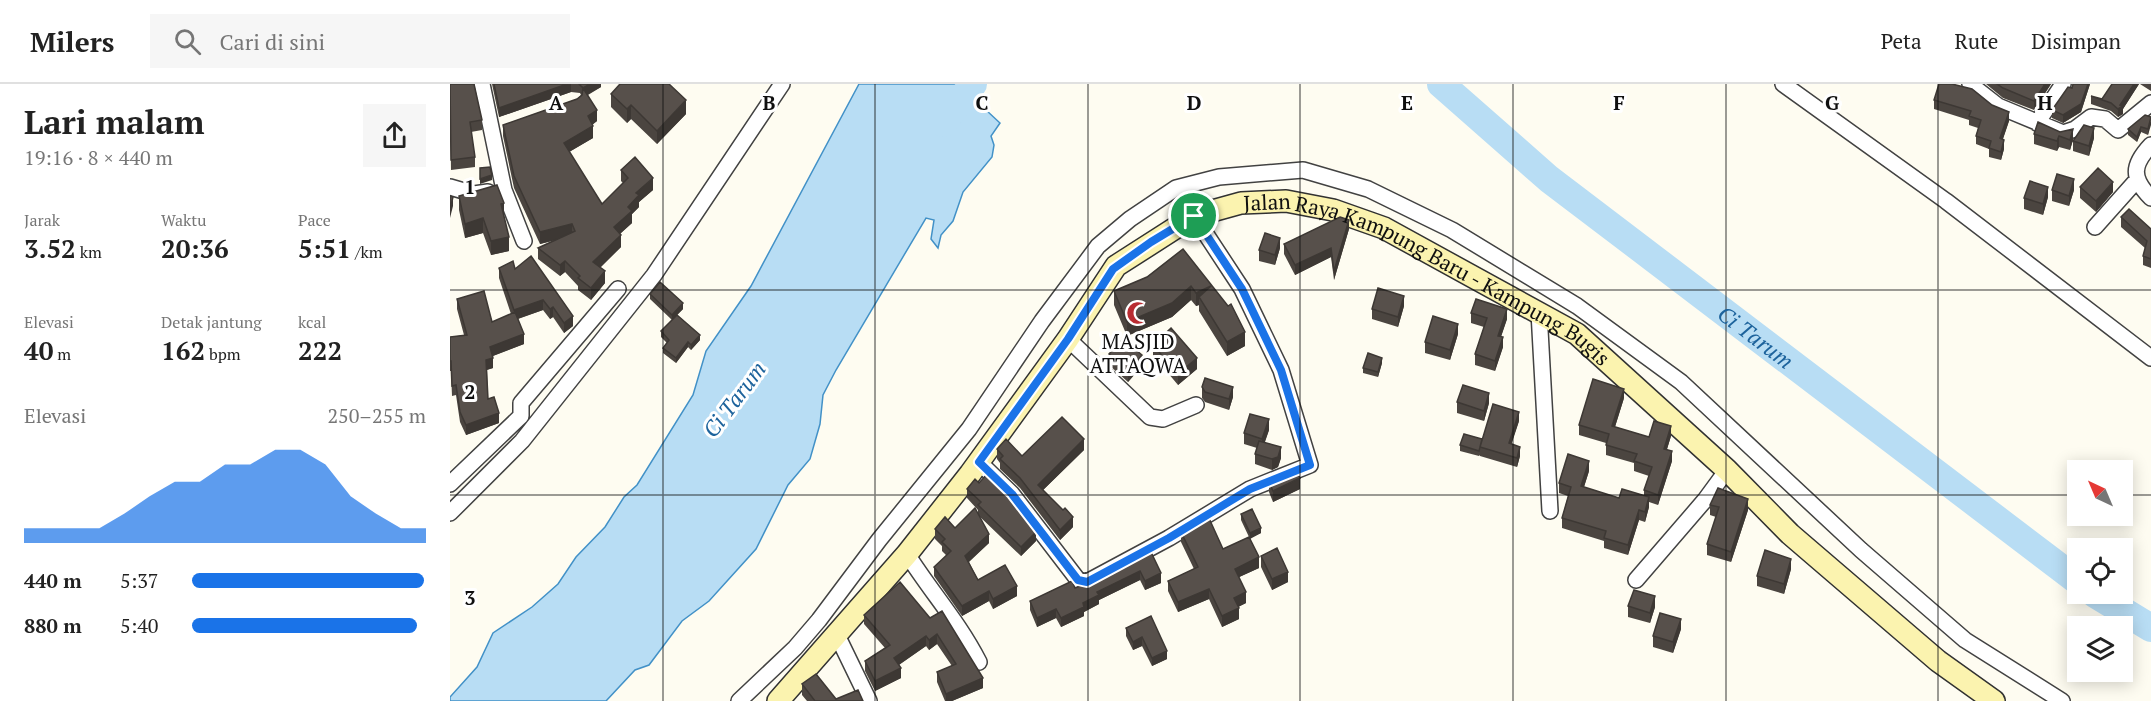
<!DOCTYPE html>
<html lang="id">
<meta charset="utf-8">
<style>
:root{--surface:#fff;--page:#f6f6f6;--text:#222;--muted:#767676;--line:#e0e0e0;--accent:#1a73e8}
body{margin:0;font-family:"PT Serif",serif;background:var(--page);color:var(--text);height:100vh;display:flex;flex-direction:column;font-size:22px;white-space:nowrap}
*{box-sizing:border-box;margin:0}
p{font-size:20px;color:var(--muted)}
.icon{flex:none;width:33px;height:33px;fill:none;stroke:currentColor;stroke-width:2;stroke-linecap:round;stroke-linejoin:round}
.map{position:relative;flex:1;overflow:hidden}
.sheet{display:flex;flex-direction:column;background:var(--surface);width:450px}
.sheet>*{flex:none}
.needle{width:39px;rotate:316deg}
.controls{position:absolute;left:1617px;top:376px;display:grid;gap:12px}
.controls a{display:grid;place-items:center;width:66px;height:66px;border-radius:0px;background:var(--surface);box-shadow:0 3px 15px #0003;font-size:30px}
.pin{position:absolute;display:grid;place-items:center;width:51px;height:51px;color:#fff;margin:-26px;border:3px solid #fff;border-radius:50%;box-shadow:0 2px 6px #0007}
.round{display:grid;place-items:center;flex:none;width:63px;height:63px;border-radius:0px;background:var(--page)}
.head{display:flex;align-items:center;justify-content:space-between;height:102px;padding:0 24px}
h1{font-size:33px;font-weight:600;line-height:45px}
.metrics{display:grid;grid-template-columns:repeat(3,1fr);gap:9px;height:102px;padding:6px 24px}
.metrics div{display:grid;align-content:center}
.metrics b{font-size:26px;font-weight:600}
.metrics small{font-size:16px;font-weight:400}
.metrics p{font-size:16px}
.chart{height:168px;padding:12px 24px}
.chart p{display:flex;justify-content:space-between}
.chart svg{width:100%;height:108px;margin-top:6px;fill:var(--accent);opacity:.7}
ul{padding:0 24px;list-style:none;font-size:20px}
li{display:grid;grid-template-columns:96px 72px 1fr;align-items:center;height:45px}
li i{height:15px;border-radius:8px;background:var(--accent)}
header{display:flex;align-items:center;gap:36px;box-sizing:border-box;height:84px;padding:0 30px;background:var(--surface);border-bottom:2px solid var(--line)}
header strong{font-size:28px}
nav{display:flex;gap:33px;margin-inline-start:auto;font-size:21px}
.search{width:420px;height:54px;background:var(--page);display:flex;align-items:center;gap:15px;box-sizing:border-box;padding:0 21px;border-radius:0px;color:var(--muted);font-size:22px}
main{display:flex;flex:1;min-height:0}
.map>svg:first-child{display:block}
</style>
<header>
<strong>Milers</strong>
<div class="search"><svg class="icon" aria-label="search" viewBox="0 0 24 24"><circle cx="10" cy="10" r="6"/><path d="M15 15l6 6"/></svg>Cari di sini</div>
<nav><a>Peta</a><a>Rute</a><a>Disimpan</a></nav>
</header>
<main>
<section class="sheet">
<div class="head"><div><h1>Lari malam</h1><p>19:16 · 8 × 440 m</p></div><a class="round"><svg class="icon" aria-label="share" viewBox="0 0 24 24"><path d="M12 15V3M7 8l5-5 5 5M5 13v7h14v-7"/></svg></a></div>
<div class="metrics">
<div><p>Jarak</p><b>3.52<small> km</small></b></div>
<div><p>Waktu</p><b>20:36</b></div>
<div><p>Pace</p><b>5:51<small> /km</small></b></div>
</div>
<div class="metrics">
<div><p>Elevasi</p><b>40<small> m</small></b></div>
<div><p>Detak jantung</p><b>162<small> bpm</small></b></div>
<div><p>kcal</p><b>222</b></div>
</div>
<div class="chart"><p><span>Elevasi</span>250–255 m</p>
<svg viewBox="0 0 160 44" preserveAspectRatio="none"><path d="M0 44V38L10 38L20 38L30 38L40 32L50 25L60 19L70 19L80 12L90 12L100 6L110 6L120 12L130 25L140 32L150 38L160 38V44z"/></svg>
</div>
<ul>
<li><b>440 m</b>5:37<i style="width:99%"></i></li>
<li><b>880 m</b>5:40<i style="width:96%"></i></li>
</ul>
</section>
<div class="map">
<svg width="1701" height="617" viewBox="0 0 1701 617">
<rect width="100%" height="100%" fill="#fefcf1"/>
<path fill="#b8ddf4" stroke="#4291c7" stroke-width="1.5" d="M409 0H508L550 39 541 52 544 61 542 73 513 108 503 137 491 151 488 164 481 155 484 136 476 134 386 286 373 311 370 340 360 375 338 401 306 465 259 517 232 537 199 581 185 586 156 617H0V613L27 583 43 549 82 523 108 500 126 473 155 443 174 413 187 401 243 311 256 267 301 202Z"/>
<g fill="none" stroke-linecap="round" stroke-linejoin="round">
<g stroke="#b8ddf4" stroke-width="28">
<path id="s1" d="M991 0 1099 95 1628 497"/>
<path d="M493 39 523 0"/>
<path d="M1645 510 1701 544"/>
</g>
<g stroke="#424242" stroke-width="18">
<path id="street" d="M32 0 54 106 74 157
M1333 0 1496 117 1701 274
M1520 0 1548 22 1613 49 1625 45 1641 33 1655 35 1668 46 1701 19
M1587 39 1613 0
M1701 61C1682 81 1681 94 1701 114
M0 103 24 110 38 108
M1645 143 1686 97
M1089 228 1100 427
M618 255 700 333 713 335 746 321
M529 378 562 410 628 496 637 498 719 454 800 405 860 381 831 286 792 205 744 132
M0 400 71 332V319L168 205
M0 429 72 357 204 191 332 0
M457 470C481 508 508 537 529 578
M1186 496 1255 416 1277 386
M387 551 419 617
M289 617 345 564 369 536 429 456 519 345 592 237 648 162 680 135 726 104 769 93 853 86 918 105 1002 146 1127 222 1231 298 1411 466 1515 556 1612 617"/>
</g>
<g stroke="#313131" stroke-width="24">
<g id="secondary">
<path id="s2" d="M328 617 457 470 520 390 618 255 666 182 744 132 791 119 836 117 883 126 934 144 1127 250 1277 386 1340 450 1488 577 1544 617"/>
</g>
</g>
<use href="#street" stroke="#fff" stroke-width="15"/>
<use href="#secondary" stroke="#fbf3af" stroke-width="21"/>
</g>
<path fill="#4b4540" d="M0 0 32 36V46L21 48 25 73V83L1 86Z
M42 0H151V3L138 11 147 37 142 41 143 54 119 68 152 120 173 99 171 97V86L203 106 189 118V123L182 130V139L170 150 171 163 150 184 155 199 141 216 128 206V202L115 188 110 192 88 175V164L105 156 90 160 64 104 53 52V41L127 15 131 11 130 9 121 8 49 33Z
M1536 0H1601L1584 26 1553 14Z
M1623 0H1640L1631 28 1613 39 1602 34V26L1622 4Z
M1662 0H1689L1673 25V30L1668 33 1661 27 1641 20V12L1652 15Z
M1690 0H1701V7Z
M161 10 236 30 207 60 181 35 177 39 161 23Z
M1484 16 1559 37 1553 55 1554 65 1551 76 1539 73V65L1526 60V52L1528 44 1519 41V36L1484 25Z
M1701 33 1698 51 1691 48 1687 58 1678 51V45Z
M1588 38 1623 56 1620 66 1609 63 1607 67 1584 60V50Z
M1644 54 1639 72 1623 67V57Z
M1630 103 1663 108 1646 128 1630 114Z
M1602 106H1624L1619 122 1602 117Z
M9 112 54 132 59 167 41 171 33 149 15 154 9 126Z
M1598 113 1593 131 1574 125V114Z
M1671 133 1701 145V184L1693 181V172L1695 164 1671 143Z
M899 145 884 196 881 173 845 191 834 170V160Z
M830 164 825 181 809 177V166Z
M733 165 795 262 777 272 749 227V221L746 222 741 216 722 233 677 252 664 221V207L697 193Z
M49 184 65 185 123 242 114 249 103 233 100 235 93 226 68 235 74 260 43 272V284L37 286 38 315 49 339 16 351 10 338 6 311 2 312 1 287H0V253L14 251 7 225V215L42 238 61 230 49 194Z
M200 210 233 225 225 233 250 256 241 266 238 263 226 279 213 269V264L217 259 211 253V247L222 236 200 215Z
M954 222 948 243 922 235V225Z
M1021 229 1057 235 1051 252 1053 263 1045 287 1025 281V270L1034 243 1021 239Z
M1008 250 1000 276 975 269V258Z
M703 261 747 285 728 301 703 271Z
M659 270 692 282 678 298 659 281Z
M932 279 928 293 913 289V284Z
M752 303 783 313 779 326 755 318 752 314Z
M1174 314 1165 343 1199 353 1221 352 1217 365 1222 377 1208 421 1199 418V423L1195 438 1189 436 1178 471 1154 464V457L1112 444V434L1118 412 1109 409V399L1139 387 1134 403 1169 414 1194 412V406L1199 392 1184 387V379L1156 371V359L1129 351V341Z
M1007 318 1039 319 1034 337 1007 329Z
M1069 337 1061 360 1070 372 1067 383 1030 372V371L1029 372 1010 367V361L1032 355Z
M819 346 815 358 831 374 828 383 822 386 805 380V370L807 364 794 360V349Z
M547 365 572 372 634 366 593 406 623 443 610 456 570 404 550 385V379L547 375Z
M819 398 850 405 823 418 819 408Z
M517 405 586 457 571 472 528 431 539 459 519 478 528 496 567 512 543 525 539 517 512 532 484 492V483L497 472 492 467V462L485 455V445L505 444 528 431V426L517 414Z
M1260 421 1298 426 1281 478 1257 471V460L1266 433 1260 431Z
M791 430 811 449 800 454 809 484 789 493 796 519 788 523 789 535 772 543 759 515 728 528 718 507V497L744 485 731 458V448L773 465 799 453 791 436Z
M700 466 711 499 695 506 690 496 649 516V520L634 528V532L611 543 606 534 587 543 580 526V517L625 504 642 497Z
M811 472 838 498 822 506 811 483Z
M1341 485 1334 510 1307 502V492Z
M450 498 533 604 502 617H495L487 598V588L502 582 487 560 479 566 476 562 449 581 451 594 425 607 415 587V577L435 564 414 540V531Z
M1178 522 1205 523 1200 539 1178 533Z
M701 532 717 575 702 582 692 562 683 566 676 552V544Z
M1231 545 1223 569 1203 563V552Z
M352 600 386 615 413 617H357L352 611Z"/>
<path fill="#3d3834" d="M117 0H121V8L49 33V24Z
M140 0H151V3L133 13V4Z
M1595 0H1601L1584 26V17Z
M1638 0H1640L1631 28 1613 39V31Z
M1684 0H1689L1673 25V30L1668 33V25Z
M236 16V30L207 60V47Z
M181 21V35L177 39V25Z
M147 26V37L138 44V32Z
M1559 28V37L1550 63V54Z
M1701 35V41L1698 51V45Z
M143 42V54L114 71V59Z
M1691 43V48L1687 58V53Z
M1644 44V54L1639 72V62Z
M1623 45V56L1620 66V56Z
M1609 52V63L1607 67V57Z
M1554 56V65L1551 76V68Z
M42 91V96L30 100V95Z
M203 94V106L189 118V123L182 130V139L164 155V143L186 109Z
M1624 95V106L1619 122V112Z
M1663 98V108L1646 128V117Z
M1598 103V113L1593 131V120Z
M3 113V122L0 134V125Z
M54 119V133L51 120Z
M33 134V149L15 154V140Z
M899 136V145L884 196V187Z
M122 140V152L90 160V148Z
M171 151V163L143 190V178Z
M59 153V167L41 171V157Z
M830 154V164L825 181V171Z
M881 164V173L845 191V181Z
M115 177V188L110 192V181Z
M155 187V199L141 216V204Z
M741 202V216L722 233 677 252V238Z
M761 202 749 213V221L746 222V209Z
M954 212V222L948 243V233Z
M93 216V226L64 236V226Z
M233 219V225L222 236V231Z
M103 223V233L100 235V225Z
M1057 225V235L1048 262V252Z
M123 232V242L114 249V239Z
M1008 240V250L1000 276V266Z
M795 248V262L777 272V258Z
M74 250V260L40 273V263Z
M250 251V256L241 266V261Z
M1053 253V263L1045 287V277Z
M238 258V263L226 279V274Z
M692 271V282L678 298V288Z
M43 274V284L36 286V276Z
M747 274V285L728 301V290Z
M932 274V279L928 293V288Z
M783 303V313L779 326V315Z
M1174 305V314L1162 352V342Z
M1039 309V319L1034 337V327Z
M1069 328V337L1059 368V359Z
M49 329V339L16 351V341Z
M819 335V346L812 365V355Z
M1221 342V352L1214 375V365Z
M634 355V366L588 411V401Z
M831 363V374L828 383 822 386V375Z
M1070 363V372L1067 383V374Z
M1222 367V377L1208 421V411Z
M1139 377V387L1131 412V402Z
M850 394V405L823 418V407Z
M1199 413V423L1195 438V428Z
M1298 415V426L1281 478V468Z
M1189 426V436L1178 471V461Z
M623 433V443L610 456V446Z
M811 444V449L800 455V449Z
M586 448V457L571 472V463Z
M539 450V459L515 481V472Z
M809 473V484L785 495V485Z
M1341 475V485L1334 510V500Z
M690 487V496L649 516V520L634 528V532L611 543V534L647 508Z
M838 488V498L822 506V495Z
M711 489V499L695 506V497Z
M567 502V512L543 525V515Z
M759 505V515L728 528V518Z
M539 507V517L512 532V522Z
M796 508V519L784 525V514Z
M1205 512V523L1200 539V529Z
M789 524V535L772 543V532Z
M606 525V534L587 543V534Z
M1231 535V545L1223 569V558Z
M487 550V560L479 566V556Z
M476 552V562L444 584V574Z
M692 553V562L683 566V558Z
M717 567V575L702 582V574Z
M451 584V594L425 607V597Z
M533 594V604L502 617H496V610Z"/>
<path fill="#57504b" stroke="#3d3834" stroke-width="1.5" d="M0 0H24L32 36 20 38 25 73 1 76Z
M44 0H117L49 24Z
M129 0H140L133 4Z
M170 0H219L236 16 207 47 181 21 177 25 161 10Z
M1489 0H1502L1522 5 1542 21 1559 28 1550 54 1554 56 1551 68 1539 64 1541 57 1526 52 1531 36 1519 32 1521 27 1484 16Z
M1547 0H1595L1584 17 1553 4Z
M1623 0H1638L1631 20 1613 31 1602 26 1618 3 1622 4Z
M1662 0H1684L1670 21 1673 22 1668 25 1661 19 1641 12 1652 15Z
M133 4 147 26 138 32 143 42 114 59 152 120 178 94 171 86 185 73 203 94 186 109 189 111 178 123 182 127 164 143 171 151 143 178 155 187 141 204 128 194 130 192 115 177 110 181 88 164 125 147 122 140 90 148 64 92 53 41 127 15 132 11Z
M1695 31 1701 33 1698 45 1691 43 1687 53 1678 45Z
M1588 38 1610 48 1623 45 1620 56 1609 52 1607 57 1584 50Z
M1634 41 1644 44 1639 62 1623 57Z
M40 83 42 91 30 95V84Z
M1648 84 1663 98 1646 117 1630 103Z
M1607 90 1624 95 1619 112 1602 106Z
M1580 97 1598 103 1593 120 1574 114Z
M47 101 54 119 51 120 59 153 41 157 33 134 15 140 9 112Z
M0 112 3 113 0 125Z
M1679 125 1701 145V175L1693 172 1697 157 1671 133Z
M890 133 899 136 884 187 881 164 845 181 834 160Z
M815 149 830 154 825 171 809 166Z
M733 165 778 222 781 220 795 248 777 258 749 213 761 202 746 209 741 202 722 219 677 238 664 207 697 193Z
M81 172 123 232 114 239 103 223 100 225 93 216 64 226 49 184 63 177 65 185Z
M210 198 233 219 222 231 200 210Z
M928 204 954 212 948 233 922 225Z
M34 207 42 238 65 228 74 250 40 263 43 274 36 276 38 315 44 313 49 329 16 341 10 328 6 301 2 302 1 277H0V253L17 251 7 215Z
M1026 215 1057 225 1048 252 1053 253 1045 277 1025 270 1037 234 1021 229Z
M227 231 250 251 241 261 238 258 226 274 213 264 219 256 211 247Z
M983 232 1008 240 1000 266 975 258Z
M721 244 747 274 728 290 703 261Z
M673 255 692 271 678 288 659 270Z
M918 269 932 274 928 288 913 284Z
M755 294 783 303 779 315 755 308 752 303Z
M1143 295 1174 305 1162 342 1199 353 1204 337 1221 342 1214 365 1222 367 1208 411 1194 406 1202 383 1184 377 1187 370 1156 361 1159 350 1129 341Z
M1013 301 1039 309 1034 327 1007 318Z
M1043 320 1069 328 1059 359 1070 363 1067 374 1030 363Z
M800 330 819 335 812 355 794 349Z
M612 333 634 355 588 401 613 426 615 424 623 433 610 446 570 394 550 375 553 372 547 365 556 355 572 372Z
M1014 350 1032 355 1029 367 1010 361Z
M809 357 831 363 828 373 822 375 805 370Z
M1118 370 1139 377 1131 402 1169 414 1172 405 1199 413 1195 428 1189 426 1178 461 1154 454 1156 447 1112 434 1121 403 1109 399Z
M846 387 850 394 823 407 819 398Z
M537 390 555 407 586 448 571 463 528 421 531 418 517 405 525 395 529 399Z
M1268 404 1298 415 1281 468 1257 460 1269 423 1260 421Z
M525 424 539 450 515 472 528 496 555 481 567 502 543 515 539 507 512 522 484 483 501 467 492 458 495 455 485 445 495 433 505 444Z
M802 425 811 444 800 449 791 430Z
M758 432 773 465 799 453 809 473 785 485 796 508 784 514 789 524 772 532 759 505 728 518 718 497 748 483 731 448Z
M827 464 838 488 822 495 811 472Z
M700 466 711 489 695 497 690 487 647 508 649 511 633 519 634 523 611 534 606 525 587 534 580 517 622 497 625 504 642 497Z
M1315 466 1341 475 1334 500 1307 492Z
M450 498 480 534 492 527 533 594 496 610 487 588 506 580 487 550 479 556 476 552 444 574 451 584 425 597 415 577 440 561 414 531Z
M1184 506 1205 512 1200 529 1178 522Z
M1210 529 1231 535 1223 558 1203 552Z
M701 532 717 567 702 574 692 553 683 558 676 544Z
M366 590 386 615 408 606 413 617H365L352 600Z"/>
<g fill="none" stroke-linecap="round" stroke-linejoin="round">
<g stroke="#fff" stroke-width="12">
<path id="route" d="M744 132 792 205 831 286 860 381 800 405 719 454 637 498 628 496 562 410 529 378 618 255 663 185 701 158Z"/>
</g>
<use href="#route" stroke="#1a73e8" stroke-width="8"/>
</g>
<path fill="none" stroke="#0f0f0f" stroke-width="1.5" stroke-opacity="0.55" d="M213 0V617M425 0V617M638 0V617M850 0V617M1063 0V617M1276 0V617M1488 0V617M0 206H1701M0 411H1628M1672 411H1701"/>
<defs>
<g id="mosque-bare" transform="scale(1.8)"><path d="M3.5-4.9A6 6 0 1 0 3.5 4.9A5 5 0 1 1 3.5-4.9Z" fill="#b92c32" stroke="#fff" stroke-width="2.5" paint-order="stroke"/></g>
</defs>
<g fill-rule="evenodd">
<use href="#mosque-bare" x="688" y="229"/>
</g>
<g text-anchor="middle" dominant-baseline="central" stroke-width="6" stroke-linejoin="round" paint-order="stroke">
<g font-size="21" fill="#0f0f0f" stroke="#fff">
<text stroke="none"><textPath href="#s2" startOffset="898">Jalan Raya Kampung Baru - Kampung Bugis</textPath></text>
</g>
<g font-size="21" fill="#0f0f0f" stroke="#fff">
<text x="688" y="257">MASJID<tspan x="688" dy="24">ATTAQWA</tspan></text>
</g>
<g font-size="22" font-style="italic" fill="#1d639c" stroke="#fff">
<text stroke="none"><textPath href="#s1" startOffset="404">Ci Tarum</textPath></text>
<text transform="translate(284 315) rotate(-53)">Ci Tarum</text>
</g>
</g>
<g font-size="20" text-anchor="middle" font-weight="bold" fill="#0f0f0f" stroke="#fff" stroke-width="6" stroke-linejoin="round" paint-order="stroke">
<text x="106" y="26">A</text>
<text x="319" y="26">B</text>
<text x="532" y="26">C</text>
<text x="744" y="26">D</text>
<text x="957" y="26">E</text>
<text x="1169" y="26">F</text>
<text x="1382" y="26">G</text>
<text x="1595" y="26">H</text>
<text x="20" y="110">1</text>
<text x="20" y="315">2</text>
<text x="20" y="521">3</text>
</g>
</svg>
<div class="controls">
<a><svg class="needle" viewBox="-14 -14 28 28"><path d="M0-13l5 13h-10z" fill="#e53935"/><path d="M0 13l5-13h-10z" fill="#767676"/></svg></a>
<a><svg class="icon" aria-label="locate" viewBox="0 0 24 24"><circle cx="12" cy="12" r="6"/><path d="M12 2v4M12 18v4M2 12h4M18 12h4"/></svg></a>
<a><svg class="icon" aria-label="layers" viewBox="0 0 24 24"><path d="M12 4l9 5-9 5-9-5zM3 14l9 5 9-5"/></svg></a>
</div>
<div class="pin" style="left:744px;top:132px;background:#1e9e55"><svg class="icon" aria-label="arrive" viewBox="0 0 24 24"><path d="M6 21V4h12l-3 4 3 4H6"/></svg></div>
</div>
</main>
